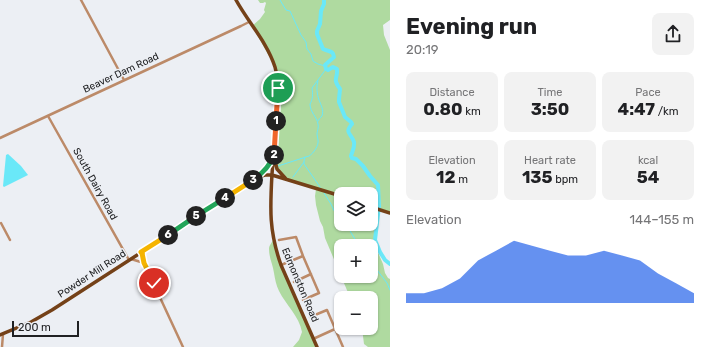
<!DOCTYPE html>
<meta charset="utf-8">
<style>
:root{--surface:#fff;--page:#f2f2f2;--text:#202124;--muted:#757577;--accent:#2563eb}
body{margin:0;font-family:Rubik,sans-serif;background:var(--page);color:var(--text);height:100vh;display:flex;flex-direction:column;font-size:15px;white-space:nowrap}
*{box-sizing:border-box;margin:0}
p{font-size:13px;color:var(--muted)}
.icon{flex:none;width:22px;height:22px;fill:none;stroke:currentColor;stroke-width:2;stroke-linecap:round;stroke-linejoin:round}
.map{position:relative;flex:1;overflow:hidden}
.drawer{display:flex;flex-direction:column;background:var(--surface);width:320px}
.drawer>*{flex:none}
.buttons{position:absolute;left:334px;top:187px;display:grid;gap:8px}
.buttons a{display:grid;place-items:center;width:44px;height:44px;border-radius:8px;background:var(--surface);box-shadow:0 1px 3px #0004;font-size:20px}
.scale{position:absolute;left:12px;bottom:10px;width:67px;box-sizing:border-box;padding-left:4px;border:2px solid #202123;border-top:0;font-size:11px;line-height:14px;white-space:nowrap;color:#202123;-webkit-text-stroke:3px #eceff4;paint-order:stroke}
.pin{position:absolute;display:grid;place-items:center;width:34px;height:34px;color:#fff;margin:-17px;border:2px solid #fff;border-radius:50%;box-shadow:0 1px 4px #0007}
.km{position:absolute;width:20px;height:20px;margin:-10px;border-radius:50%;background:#222;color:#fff;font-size:11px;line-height:20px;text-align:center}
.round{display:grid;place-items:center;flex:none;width:42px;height:42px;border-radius:8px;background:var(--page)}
.overview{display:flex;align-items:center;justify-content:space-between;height:68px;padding:0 16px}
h1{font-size:22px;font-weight:700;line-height:30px}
.figures{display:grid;grid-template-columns:repeat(3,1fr);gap:6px;height:68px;padding:4px 16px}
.figures div{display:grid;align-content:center;border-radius:8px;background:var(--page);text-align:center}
.figures b{font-size:17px;font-weight:700}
.figures small{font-size:11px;font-weight:400}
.figures p{font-size:11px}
.chart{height:112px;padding:8px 16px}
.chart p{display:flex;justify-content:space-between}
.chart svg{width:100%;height:72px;margin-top:4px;fill:var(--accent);opacity:.7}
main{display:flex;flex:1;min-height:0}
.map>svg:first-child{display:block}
</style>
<main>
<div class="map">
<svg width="390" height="347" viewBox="0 0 390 347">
<rect width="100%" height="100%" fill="#eceff4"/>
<path fill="#afdaa0" d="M258 0H390V20L383 25 384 35 390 50V213L371 207V194H341V224H371V217L374 218 375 219 374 243 383 264 385 273 388 278 390 279V347H368L364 344 362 328H371V298H354L353 296 349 295 341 276H371V246H341V276L325 238 323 227 320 221 316 205 315 196 316 189 287 179 279 172 274 156 278 88 273 63 252 26 260 19 265 12 264 10 266 3 265 2 263 3H260Z
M273 240 276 252 317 347H293L299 340 302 332C299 316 286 305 279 291 276 285 275 279 274 273 273 265 269 258 269 249 269 245 272 243 273 240Z"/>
<path fill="#6ae8f8" d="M8 154 21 166 28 175 4 187 3 186 6 155Z"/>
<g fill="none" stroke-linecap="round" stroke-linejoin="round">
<path stroke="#6ae8f8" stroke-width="1" d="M280 0 286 10 290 11 301 35 306 42 307 49 311 54 313 61 318 64 325 66
M318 121C318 120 321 117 322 116 324 110 321 105 319 100 317 94 316 87 318 81
M305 157 304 161V164L320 187
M278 166 309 156C314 153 319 145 318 140 318 138 317 136 317 134 317 131 319 128 318 124 317 117 310 112 310 104 313 99 313 94 312 88L326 69
M293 177 304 162
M324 193 331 204 338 219 341 220
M346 224 359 246
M371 262 387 283 390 290"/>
<path stroke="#6ae8f8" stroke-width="4" d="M324 0V4L321 11 320 24 317 31V34L323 49C329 52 333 50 334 57L325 65 326 69 328 70 333 67 337 69C338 79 332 78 340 89L339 99V102L345 117 351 122 352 124C344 133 351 133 354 142 355 147 352 152 351 156L352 158 356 159 363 166 370 176 378 185 379 206 375 240 380 252 385 260 390 264"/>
<path stroke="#bc8a68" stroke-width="2.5" d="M81 0 124 80
M48 116 129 260
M0 138 241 26 249 22
M1 223 10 240
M279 240 296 237 303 256 319 293 303 300
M141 252 144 263 183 347
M131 259 144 263
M281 265 303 256
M294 282 311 274
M310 317 327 310 343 347
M313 339 335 329
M2 347 3 334"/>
<path stroke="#744118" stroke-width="3.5" d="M236 0C248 22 267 42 275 67 278 77 278 87 278 98 276 123 274 149 272 174 270 209 269 231 281 265L317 347
M275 161 277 169 286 179
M259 176 268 167 272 158
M371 207 390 213
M0 335 31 322 52 310 258 177 265 175H272L341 196"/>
</g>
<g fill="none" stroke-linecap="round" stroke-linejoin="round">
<g stroke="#fff" stroke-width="8">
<path id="split-1" d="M276 121 278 88"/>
</g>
<g stroke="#fff" stroke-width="8">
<path id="split-2" d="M274 155 276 121"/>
</g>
<g stroke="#fff" stroke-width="8">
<path id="split-3" d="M253 180C263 173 270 166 274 155"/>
</g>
<g stroke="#fff" stroke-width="8">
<path id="split-4" d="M225 198 253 180"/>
</g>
<g stroke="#fff" stroke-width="8">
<path id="split-5" d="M196 216 225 198"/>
</g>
<g stroke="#fff" stroke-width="8">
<path id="split-6" d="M168 235 196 216"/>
</g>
<g stroke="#fff" stroke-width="8">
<path id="split-7" d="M142 253 141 252 168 235"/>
</g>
<g stroke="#fff" stroke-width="8">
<path id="split-8" d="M142 253 144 263 154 283"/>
</g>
<use href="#split-1" stroke="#f0652b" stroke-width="5"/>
<use href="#split-2" stroke="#f0652b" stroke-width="5"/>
<use href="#split-3" stroke="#22a559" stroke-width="5"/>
<use href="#split-4" stroke="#f5b400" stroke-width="5"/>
<use href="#split-5" stroke="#22a559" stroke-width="5"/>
<use href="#split-6" stroke="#22a559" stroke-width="5"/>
<use href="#split-7" stroke="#f5b400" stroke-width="5"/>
<use href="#split-8" stroke="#f5b400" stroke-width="5"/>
</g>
<g text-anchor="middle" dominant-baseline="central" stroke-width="3" stroke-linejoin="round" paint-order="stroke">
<g font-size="10" fill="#202123" stroke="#eceff4">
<text transform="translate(121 73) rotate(-25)">Beaver Dam Road</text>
<text transform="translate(95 184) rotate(61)">South Dairy Road</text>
<text transform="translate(92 274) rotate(-33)">Powder Mill Road</text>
<text transform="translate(300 285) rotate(67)">Edmonston Road</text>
</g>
</g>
</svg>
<div class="buttons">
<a><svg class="icon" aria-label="layers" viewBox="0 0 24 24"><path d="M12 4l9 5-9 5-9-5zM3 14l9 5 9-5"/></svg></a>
<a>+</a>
<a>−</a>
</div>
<div class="scale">200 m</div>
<div class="pin" style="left:278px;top:88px;background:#1e9e55"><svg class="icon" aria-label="arrive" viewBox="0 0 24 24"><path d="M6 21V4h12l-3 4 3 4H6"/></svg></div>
<div class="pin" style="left:154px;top:283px;background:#d93025"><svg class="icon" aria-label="check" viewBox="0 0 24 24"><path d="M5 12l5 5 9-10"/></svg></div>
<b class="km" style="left:276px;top:121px">1</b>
<b class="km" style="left:274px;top:155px">2</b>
<b class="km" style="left:253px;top:180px">3</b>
<b class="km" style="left:225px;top:198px">4</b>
<b class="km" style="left:196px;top:216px">5</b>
<b class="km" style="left:168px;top:235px">6</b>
</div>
<section class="drawer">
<div class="overview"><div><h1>Evening run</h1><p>20:19</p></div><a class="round"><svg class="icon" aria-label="share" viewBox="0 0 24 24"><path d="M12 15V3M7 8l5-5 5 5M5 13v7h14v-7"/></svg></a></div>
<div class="figures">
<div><p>Distance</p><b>0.80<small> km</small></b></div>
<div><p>Time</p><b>3:50</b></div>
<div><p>Pace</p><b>4:47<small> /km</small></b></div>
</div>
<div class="figures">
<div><p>Elevation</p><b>12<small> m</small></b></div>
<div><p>Heart rate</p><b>135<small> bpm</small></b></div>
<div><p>kcal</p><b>54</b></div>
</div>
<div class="chart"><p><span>Elevation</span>144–155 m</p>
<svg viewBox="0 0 160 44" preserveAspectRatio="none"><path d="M0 44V38L10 38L20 35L30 29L40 18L50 12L60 6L70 9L80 12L90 15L100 15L110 12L120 15L130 18L140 26L150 32L160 38V44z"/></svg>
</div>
</section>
</main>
